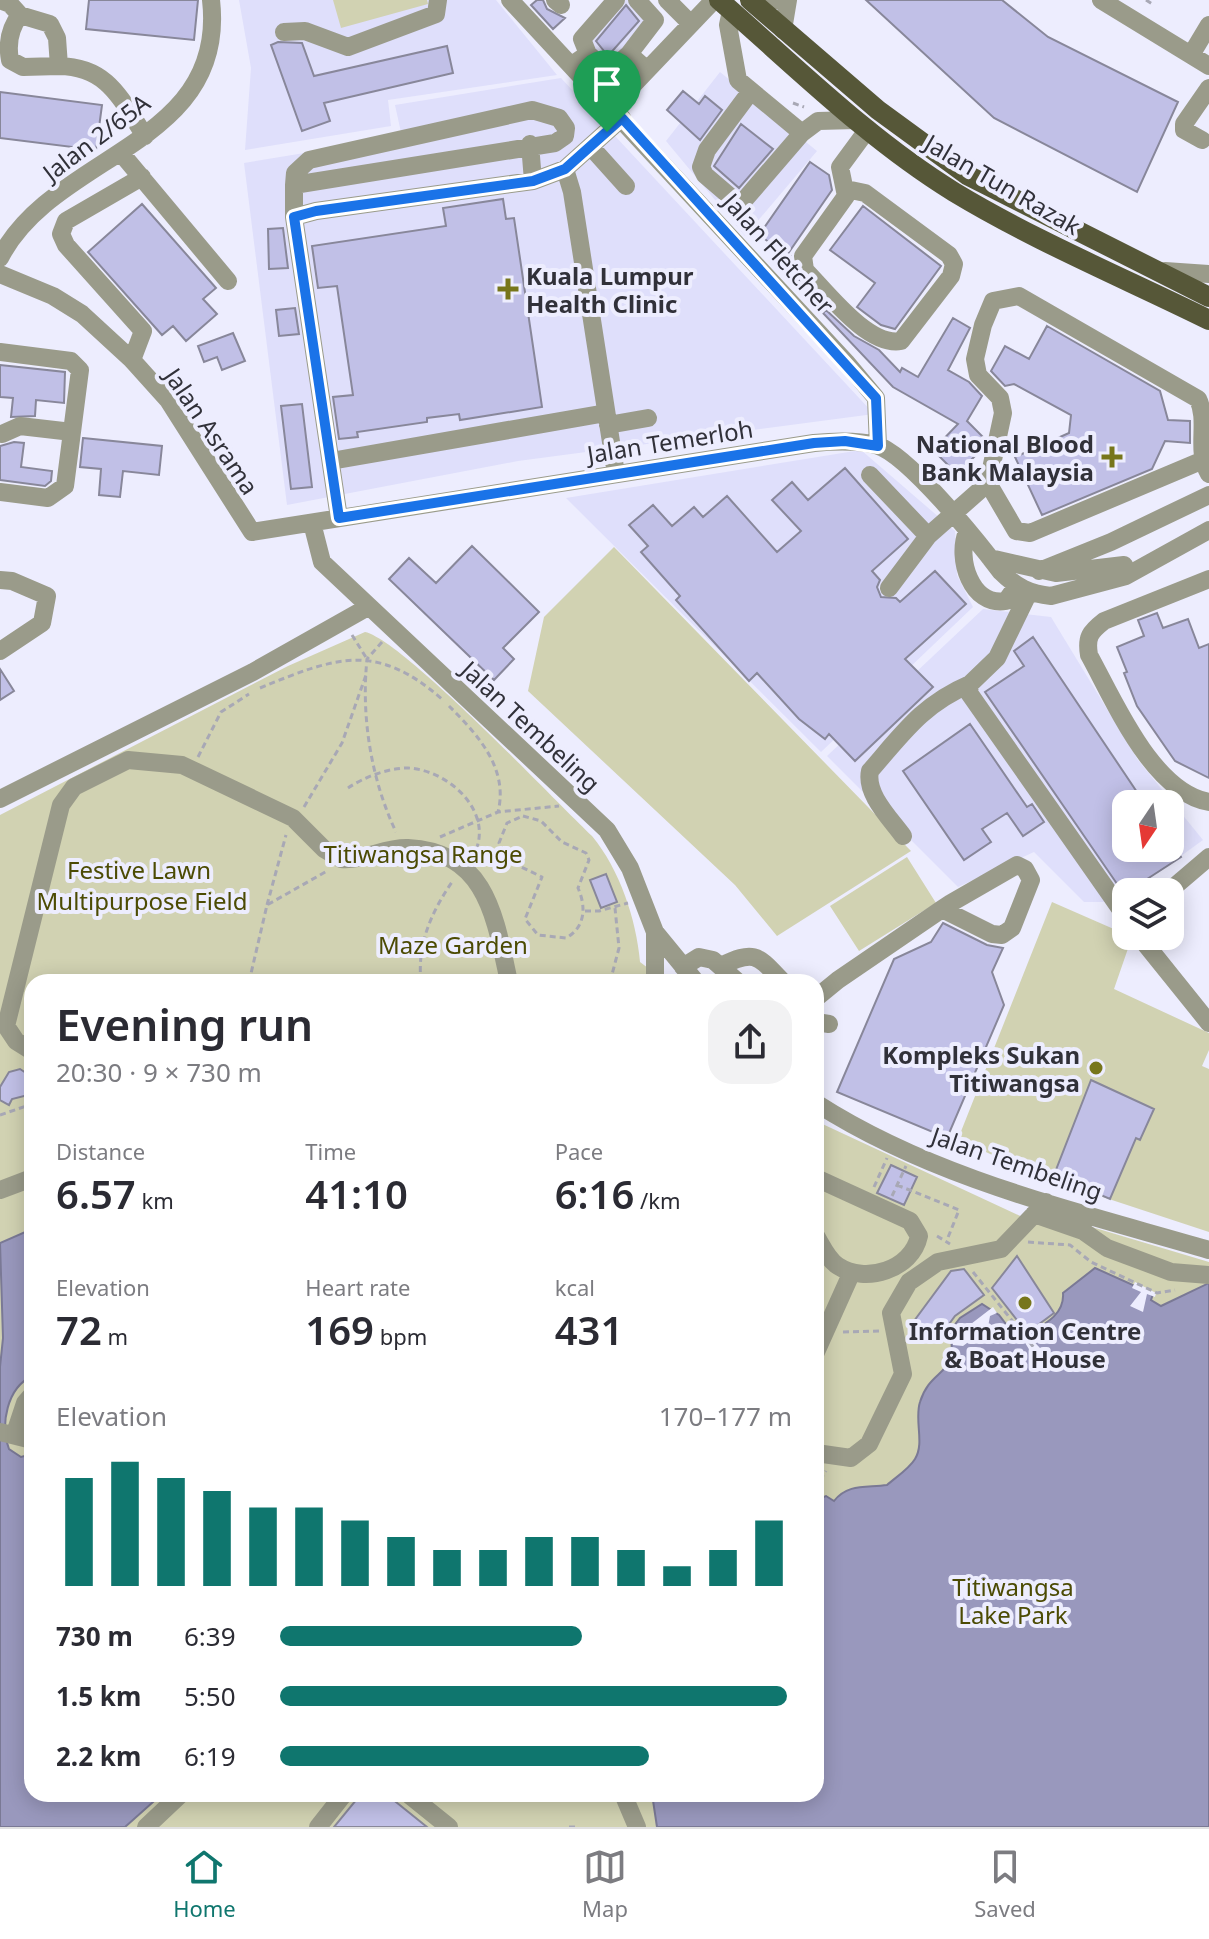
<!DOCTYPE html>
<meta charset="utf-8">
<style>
:root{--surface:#fff;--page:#f2f2f3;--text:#2b2b33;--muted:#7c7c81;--line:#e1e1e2;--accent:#0f766e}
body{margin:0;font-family:"Noto Sans",sans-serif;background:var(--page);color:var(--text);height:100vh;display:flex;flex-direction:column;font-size:30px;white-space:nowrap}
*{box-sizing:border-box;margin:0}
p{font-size:26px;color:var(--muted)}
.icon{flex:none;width:44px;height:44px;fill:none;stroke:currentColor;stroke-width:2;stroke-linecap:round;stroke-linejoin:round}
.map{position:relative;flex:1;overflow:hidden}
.drawer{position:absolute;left:24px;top:974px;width:800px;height:828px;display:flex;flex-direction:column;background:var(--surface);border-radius:24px;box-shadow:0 4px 20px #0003}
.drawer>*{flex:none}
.needle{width:52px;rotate:193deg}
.controls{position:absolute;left:1112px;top:790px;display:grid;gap:16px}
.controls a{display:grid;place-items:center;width:72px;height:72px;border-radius:16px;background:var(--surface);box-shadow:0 4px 20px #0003;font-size:40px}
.pin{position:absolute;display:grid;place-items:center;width:68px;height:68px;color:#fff;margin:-82px -34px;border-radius:50% 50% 50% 0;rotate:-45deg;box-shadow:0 0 8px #0007}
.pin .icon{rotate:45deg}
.round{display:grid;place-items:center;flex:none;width:84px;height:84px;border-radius:24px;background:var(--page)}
.head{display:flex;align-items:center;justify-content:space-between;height:136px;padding:0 32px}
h1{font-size:44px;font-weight:600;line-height:60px}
.metrics{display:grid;grid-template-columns:repeat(3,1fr);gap:12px;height:136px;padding:8px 32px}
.metrics div{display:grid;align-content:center}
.metrics b{font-size:40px;font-weight:600}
.metrics small{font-size:22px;font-weight:400}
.metrics p{font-size:22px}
.chart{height:224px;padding:16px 32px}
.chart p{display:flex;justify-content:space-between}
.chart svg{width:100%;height:144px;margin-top:8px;stroke:var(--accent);stroke-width:6}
ul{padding:0 32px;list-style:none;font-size:26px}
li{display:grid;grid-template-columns:128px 96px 1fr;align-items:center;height:60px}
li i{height:20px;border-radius:10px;background:var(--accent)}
.menu{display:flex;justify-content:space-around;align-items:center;height:112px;border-top:2px solid var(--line);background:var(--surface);font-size:22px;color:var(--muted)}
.menu a{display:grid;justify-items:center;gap:4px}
.menu .selected{color:var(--accent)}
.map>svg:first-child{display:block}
</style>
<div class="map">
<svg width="1209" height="1827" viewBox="0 0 1209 1827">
<rect width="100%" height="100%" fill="#ededfe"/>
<path fill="#dfdffb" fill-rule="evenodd" d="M239 0H496L557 75 388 100 391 126 245 150 251 68Z
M621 0H632L650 20 608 68 585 43Z
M720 72 817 151 745 236 666 141Z
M561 78 874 414 518 461 287 505 244 163 402 137 395 105Z
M861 450 955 531 957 575 973 607 821 752 566 498Z
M983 609 1051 617 1138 760 1203 840 1117 902H1084L1034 852 958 887 827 756ZM1126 804H1170V848H1126Z"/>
<path fill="#d1d2b2" d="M333 0H427L428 4 341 28Z
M614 547 911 851 777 936 735 885 528 691 544 617Z
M365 632C403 640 554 800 592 836 620 870 636 919 640 962L661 978 669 977 674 982H32V1794H816V1121L1029 1220 1045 1213 1209 1262V1827H0V815L288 666Z
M907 857 936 903 859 951 830 906Z
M1052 902 1132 937 1114 989 1209 1033V1050L1202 1066 1209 1069V1232L1033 1174 958 1139Z"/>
<path fill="#9998bd" stroke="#7a7995" stroke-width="2" d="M32 1229V1376C7 1388 0 1424 9 1449L21 1457 32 1454V1794H162L125 1827H0V1367L3 1338 0 1243Z
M1095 1268 1153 1294 1151 1300 1161 1306 1209 1283V1827H657L652 1794H816V1500L826 1496 834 1501C848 1483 867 1488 887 1485 896 1477 909 1469 915 1459 925 1443 914 1420 920 1402 931 1366 959 1378 950 1331L960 1318 982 1304 999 1315 1018 1340C1038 1327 1065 1318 1063 1293Z"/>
<path fill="#ededfe" d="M1135 1282 1156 1293 1155 1297 1147 1294 1143 1312 1130 1306 1141 1292 1132 1288Z
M993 1307 997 1313 990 1316 988 1327 963 1346 953 1345 952 1340 958 1334Z
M1026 1333 1053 1362 1042 1371 1021 1336Z"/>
<path fill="#c1c0e7" stroke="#88879a" stroke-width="2" d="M89 0H198L194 40 86 29Z
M537 0H543L547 9 565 18 553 29 531 5Z
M866 0H1002L1048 37 1178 102 1137 192 994 118Z
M626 5 639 21 608 56 596 41Z
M278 42 302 43 314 76 447 46 453 73 324 103 330 121 302 131 271 45Z
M683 91 699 104 705 96 722 110 700 140 667 110Z
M0 92 102 105 96 150 0 138Z
M741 124 773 149 739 188 714 166Z
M810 162 829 175 832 190 787 255 759 235Z
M503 199 506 219 514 218 542 407 460 420 459 414 427 418V422L357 432 358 437 339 439 333 397 353 395 337 286 318 288 312 246 446 226 443 208Z
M142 204 216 288 203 299 217 314 186 341 173 326 162 335 88 252Z
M863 206 941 266 895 329 881 325 857 307 875 283 830 250Z
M283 228 288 268 269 269 268 229Z
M791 257 793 273 801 283 799 285 781 266Z
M295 308 299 334 279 336 276 310Z
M826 310 854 336 879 350 900 372 902 368 918 377 953 318 970 328 948 370 969 382 982 396 967 421 985 439 984 447 957 474 933 450 958 424 893 387 823 313Z
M1047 326 1160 391 1168 420 1190 421V443L1165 441 1152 469 1042 515 1015 457 1069 433 1071 415 1014 384 1005 386 991 371 1005 346 1029 359Z
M233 333 245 361 222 370 217 357 204 362 198 346Z
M0 365 65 372 64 403 36 400 35 416 11 417 13 398 0 397Z
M302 404 312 487 291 489 281 406Z
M83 438 162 446 159 475 123 471 120 497 99 495 101 469 80 467Z
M14 442 24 443 21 467 52 471 51 481 45 486 0 480V446Z
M845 468 908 539 872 571 880 580 877 587 881 597 896 598 900 602 935 571 966 604 905 659 933 687 855 761 829 734 825 739 799 719 757 673 749 681 676 600 680 596 641 552 648 546 629 525 653 505 672 526 694 507 703 517 727 496 777 552 801 531 772 500 792 482 808 500Z
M472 546 539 612 503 648 514 659 494 680 389 579 409 558 436 583Z
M1157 613 1163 628 1188 619 1199 648 1209 644V778L1175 761 1137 706 1124 673 1127 672 1117 647 1144 636 1138 620Z
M1033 637 1145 804H1126V848H1175L1181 857 1124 894 985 692 1024 666 1014 651Z
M0 669 14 691 0 700Z
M970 724 1027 807 1032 804 1044 822 1023 836 1007 813 982 829 991 842 964 860 903 771Z
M606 874 617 902 601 908 590 880Z
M943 923 987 945 1003 948 992 972 1004 1005 947 1138 837 1092 894 959 931 942Z
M20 1069 32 1077V1094L12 1099 9 1105 0 1100V1087L9 1072Z
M1091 1080 1154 1109 1140 1140 1136 1138 1110 1199 1054 1175Z
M891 1165 917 1177 904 1205 877 1193Z
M1017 1256 1054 1313 1027 1333 992 1288Z
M964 1269 984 1295 955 1316 938 1339 914 1321 951 1271Z
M361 1794H386L427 1827H334Z"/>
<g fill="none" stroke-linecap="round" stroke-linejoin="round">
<path stroke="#a8a8b5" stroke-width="3" stroke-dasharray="6 4" stroke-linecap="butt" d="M1146 0 1154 5
M793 103 804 107
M352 635 367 659
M382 642 367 659C361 717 371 779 396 832
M260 688C336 657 376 641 443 700
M449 706C477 734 509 768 498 812
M198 757 221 712 249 694
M348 788C364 777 388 768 408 768 450 770 498 815 472 858
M304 807 342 743 366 675
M523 816 541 821 562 842 586 853 589 860 578 888C586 906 586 927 566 938L538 935 525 919 542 877 511 862 499 843 507 823Z
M440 837 498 812 559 806
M267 905 286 835
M585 911H599L628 903
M249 982 267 905 327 871
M421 982C417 944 431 913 452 882
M610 982 619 948 615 908
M0 1115 32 1104
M897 1185 959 1210 947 1240
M874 1187 887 1158
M892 1196 906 1166
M937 1236 950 1244
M1028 1242 1070 1245 1091 1262 1157 1293 1175 1290
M973 1272 1047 1364
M843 1332 880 1331
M820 1480 826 1471
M569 1827H579"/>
<path stroke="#9a9b8a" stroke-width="18" d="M0 0 10 4 20 15
M510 0 846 362 876 398 878 446
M555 0 561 5
M637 0 655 20 629 54 647 70
M667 0 691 24
M1101 0 1209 66
M761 10 774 0
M731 11 728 25 738 80 802 133 818 121 856 120
M20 15 50 24 57 38 59 66 23 67 10 60C7 44 10 28 20 15Z
M783 30 788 0
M284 32 305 31 348 47 436 14 438 0
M588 54 608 72 629 54
M1191 55 1209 25
M572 65 588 54 582 39 616 0
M59 66C108 67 120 98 145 136
M751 91 707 150 701 167 705 175 740 205 802 133
M612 107 714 0
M1202 140 1184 130V124L1209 88
M530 144 533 181
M591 147 626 186
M121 153 228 281
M565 169 572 192 616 474
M294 185 295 173 309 160 532 110 559 118 566 128 565 136 555 143 294 185V217L339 518
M846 189 865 193 949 255 954 264 951 276 901 341C868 347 827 292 805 270L803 256 846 196 840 167 868 129
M294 217 316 211 533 181 565 169 622 118
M0 258C53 153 228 146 211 0
M1165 271 1209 274
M0 274 53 296 82 314 132 360 168 400 252 532 814 443C835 441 856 440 876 445 908 454 979 543 1001 572 1016 587 1030 594 1051 596L1126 576 1209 530
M0 352 71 361 80 370 65 486 48 498 0 492
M132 360 143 331 66 245 61 234 66 221 142 177
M608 425 648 418
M2 434 20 426 72 432
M331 461 606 413
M870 475 928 536
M988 483 1016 531 1030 533 1201 461
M312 523 322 562 607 830 630 868 655 932 696 982
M967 532C956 558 971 607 1006 601L1016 587
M990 558 1056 573 1124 565
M1039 571 1111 542 1209 495
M1209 579 1104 621C1090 632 1086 637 1089 655 1114 700 1152 792 1209 802
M0 580 12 581 47 596 42 623 0 651
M889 588 928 536 988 483 1003 413 1000 398 978 375 975 359 983 325 993 301 1019 296 1198 399C1209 422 1195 450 1209 474
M1029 592 997 658 970 684 969 693 1126 917
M0 799 253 672 368 607
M903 836C890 818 865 794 870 771 903 733 923 704 970 684
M1168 892 1209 857
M655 932V982
M1139 936 1209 1023
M721 966C756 949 758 956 783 982
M683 967 699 957 713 960 738 982
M816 998 838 980 942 909 951 903 1017 865 1025 869 1031 880 1012 928 1002 935 992 934 942 909
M816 1022 829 1024
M32 1051 16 1041 6 1026 61 805 74 787 128 760 182 765 293 818 324 849 341 859C364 861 385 847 408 848 487 852 495 917 509 982
M816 1103C934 1179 1076 1211 1209 1250
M816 1178 910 1221 919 1236C912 1270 865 1284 838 1266 828 1260 822 1246 816 1236
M0 1190 32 1178
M1034 1214 1083 1231 1107 1248 1171 1272 1209 1275
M816 1352 851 1274
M0 1432 32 1440
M15 1433 25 1403 32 1395
M816 1453 851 1458 869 1444 903 1374 891 1313 909 1282 938 1262 1001 1249 1046 1202
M408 1794 449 1827
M623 1794 637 1827
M146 1827 181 1794
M318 1827 344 1794"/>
<path stroke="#565738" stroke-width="20" d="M719 0C795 66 868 139 954 192 1035 241 1124 278 1209 320
M750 0 878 110 967 175 1209 297"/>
</g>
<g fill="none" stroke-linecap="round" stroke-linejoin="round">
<g stroke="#fff" stroke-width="16">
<path id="route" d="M622 118 876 398 878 446 845 441 814 443 339 518 294 217 316 211 533 181 565 169Z"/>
</g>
<use href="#route" stroke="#1a73e8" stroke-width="10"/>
</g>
<g fill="#77761b" stroke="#ededfe" stroke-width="3">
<path d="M504 277h8v8h8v8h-8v8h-8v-8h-8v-8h8z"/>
<path d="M1108 445h8v8h8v8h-8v8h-8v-8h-8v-8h8z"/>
<circle cx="1096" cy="1068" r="8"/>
<circle cx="1025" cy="1303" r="8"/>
</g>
<g text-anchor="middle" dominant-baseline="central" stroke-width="8" stroke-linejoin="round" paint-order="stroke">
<g font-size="24" fill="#313139" stroke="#ededfe">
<text transform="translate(96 137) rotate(-37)">Jalan 2/65A</text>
<text transform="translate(1003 184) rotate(30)">Jalan Tun Razak</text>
<text transform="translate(779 253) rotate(48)">Jalan Fletcher</text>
<text transform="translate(212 431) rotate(56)">Jalan Asrama</text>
<text transform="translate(670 441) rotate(-9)">Jalan Temerloh</text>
<text transform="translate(531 726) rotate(43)">Jalan Tembeling</text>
<text transform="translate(1017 1163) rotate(19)">Jalan Tembeling</text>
</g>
<g font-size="24" font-weight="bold" fill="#313139" stroke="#ededfe" text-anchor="end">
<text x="526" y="275" text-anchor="start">Kuala Lumpur<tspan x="526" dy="28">Health Clinic</tspan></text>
<text x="1094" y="443">National Blood<tspan x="1094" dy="28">Bank Malaysia</tspan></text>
<text x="1080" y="1054">Kompleks Sukan<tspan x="1080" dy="28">Titiwangsa</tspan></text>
<text x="1025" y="1330" text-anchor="middle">Information Centre<tspan x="1025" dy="28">&amp; Boat House</tspan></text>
</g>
<g font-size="24" fill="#4c4b04" stroke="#ededfe">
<text x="423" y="853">Titiwangsa Range</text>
<text x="139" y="869">Festive Lawn</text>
<text x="142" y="900">Multipurpose Field</text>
<text x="453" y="944">Maze Garden</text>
<text x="1013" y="1586">Titiwangsa<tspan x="1013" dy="28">Lake Park</tspan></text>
</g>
</g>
</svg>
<div class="controls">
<a><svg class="needle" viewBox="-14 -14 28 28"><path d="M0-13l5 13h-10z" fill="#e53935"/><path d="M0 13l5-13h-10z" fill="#7c7c81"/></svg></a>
<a><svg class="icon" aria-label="layers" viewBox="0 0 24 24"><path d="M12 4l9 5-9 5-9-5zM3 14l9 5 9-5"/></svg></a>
</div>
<div class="pin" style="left:607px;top:132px;background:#1e9e55"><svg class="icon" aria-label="arrive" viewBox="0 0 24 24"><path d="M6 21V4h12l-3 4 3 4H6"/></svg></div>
<section class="drawer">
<div class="head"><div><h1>Evening run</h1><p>20:30 · 9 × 730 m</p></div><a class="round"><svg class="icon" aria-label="share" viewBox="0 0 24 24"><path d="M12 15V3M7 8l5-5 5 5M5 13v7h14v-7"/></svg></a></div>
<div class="metrics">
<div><p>Distance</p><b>6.57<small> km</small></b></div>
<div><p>Time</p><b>41:10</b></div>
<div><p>Pace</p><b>6:16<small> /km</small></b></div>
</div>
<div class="metrics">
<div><p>Elevation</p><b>72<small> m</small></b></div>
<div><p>Heart rate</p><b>169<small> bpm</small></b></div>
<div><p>kcal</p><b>431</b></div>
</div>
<div class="chart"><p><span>Elevation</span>170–177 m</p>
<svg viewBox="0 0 160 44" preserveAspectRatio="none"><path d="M5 44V11M15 44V6M25 44V11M35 44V15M45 44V20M55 44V20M65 44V24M75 44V29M85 44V33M95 44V33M105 44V29M115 44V29M125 44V33M135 44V38M145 44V33M155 44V24"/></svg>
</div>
<ul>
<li><b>730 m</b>6:39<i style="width:59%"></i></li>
<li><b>1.5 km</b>5:50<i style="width:99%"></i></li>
<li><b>2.2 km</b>6:19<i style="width:72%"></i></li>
</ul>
</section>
</div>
<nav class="menu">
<a class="selected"><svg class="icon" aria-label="home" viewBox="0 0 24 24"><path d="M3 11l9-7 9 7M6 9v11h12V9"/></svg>Home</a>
<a><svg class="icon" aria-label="map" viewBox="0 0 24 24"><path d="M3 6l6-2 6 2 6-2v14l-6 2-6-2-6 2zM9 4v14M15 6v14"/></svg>Map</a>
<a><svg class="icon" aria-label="saved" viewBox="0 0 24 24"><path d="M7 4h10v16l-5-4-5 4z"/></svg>Saved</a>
</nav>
